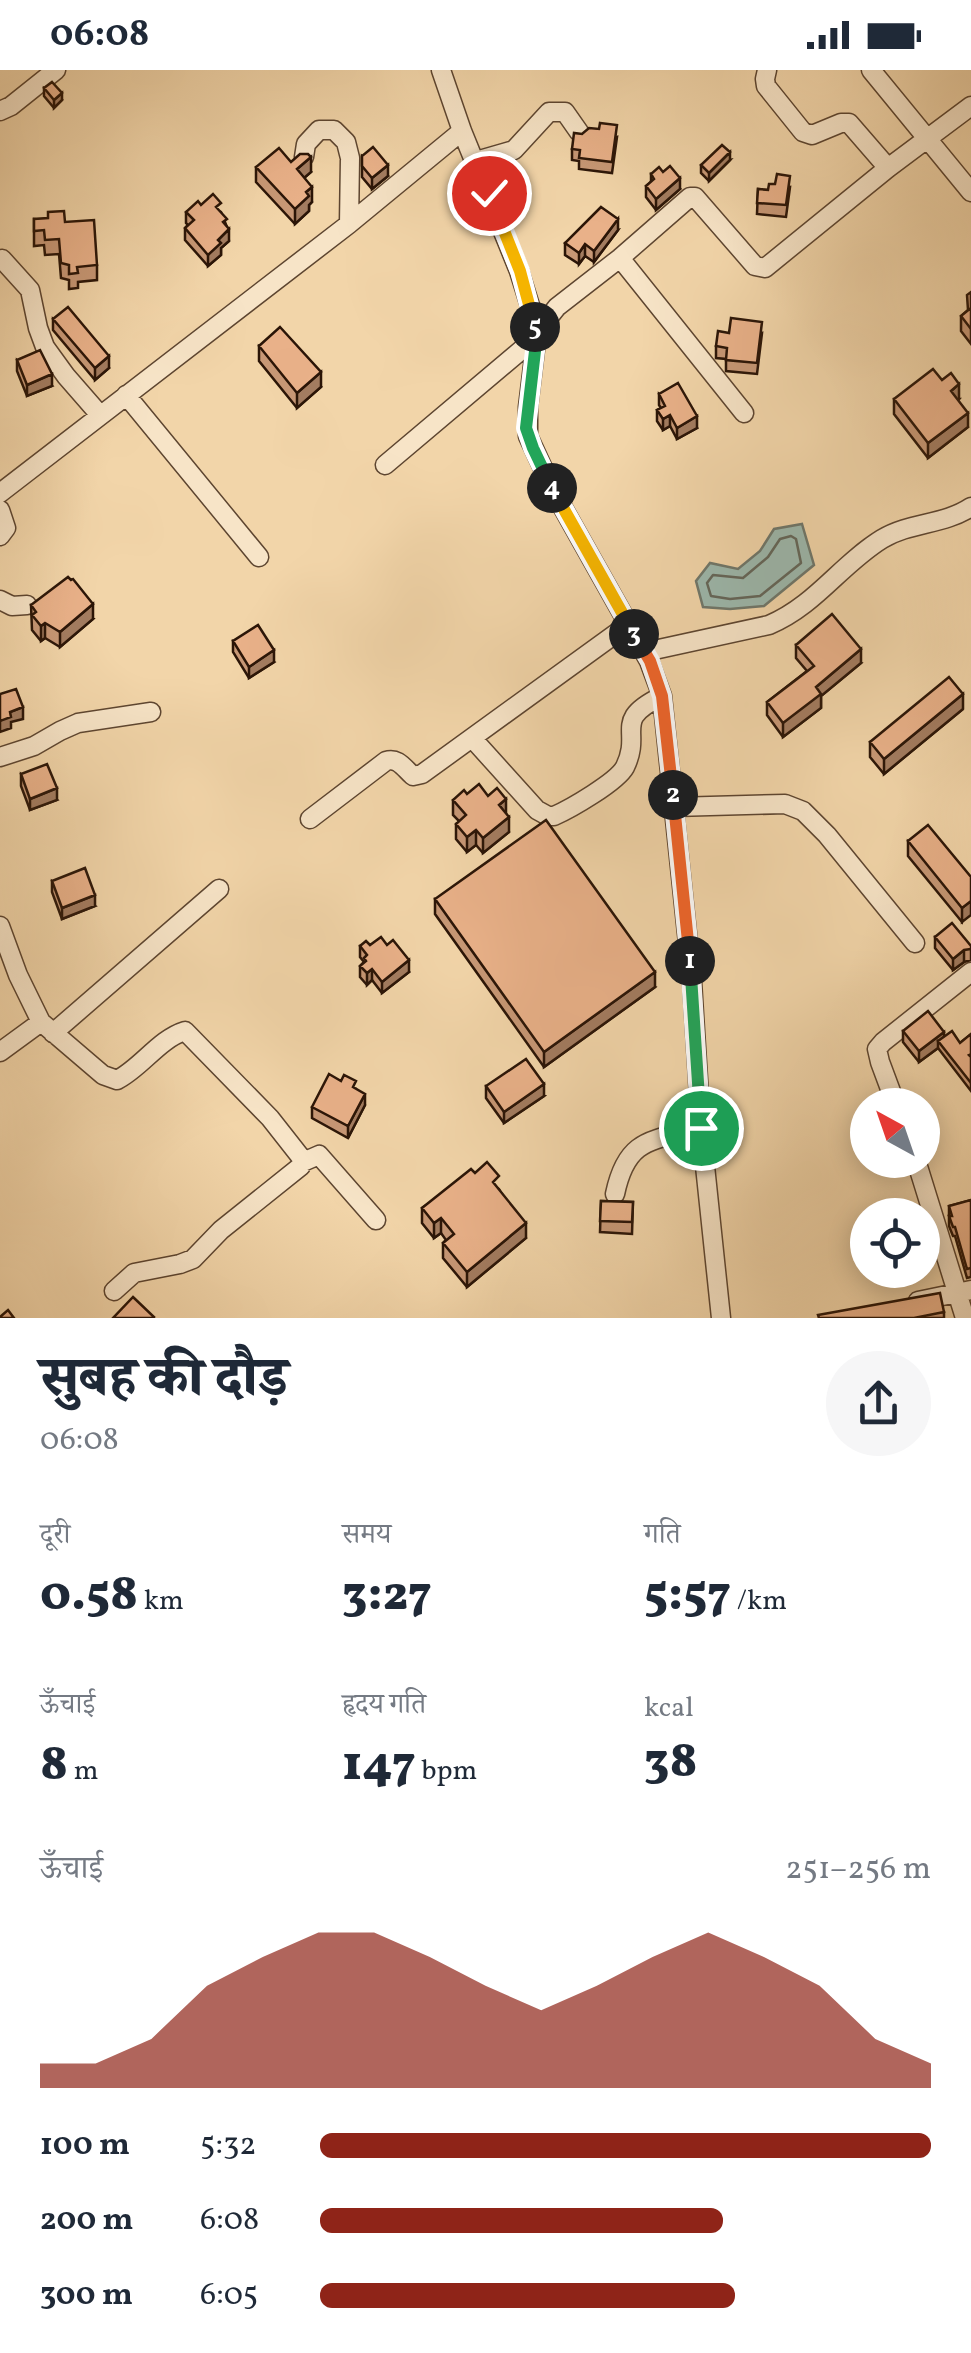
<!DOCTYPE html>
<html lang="hi">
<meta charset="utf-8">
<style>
:root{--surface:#fff;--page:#f6f6f7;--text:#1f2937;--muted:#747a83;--accent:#8f2418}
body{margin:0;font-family:Vollkorn,"Noto Serif Devanagari",serif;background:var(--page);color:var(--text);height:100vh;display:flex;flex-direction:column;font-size:38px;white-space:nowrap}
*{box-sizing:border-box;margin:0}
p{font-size:32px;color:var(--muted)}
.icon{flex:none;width:55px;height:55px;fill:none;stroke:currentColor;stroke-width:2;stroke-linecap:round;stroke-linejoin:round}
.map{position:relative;height:1248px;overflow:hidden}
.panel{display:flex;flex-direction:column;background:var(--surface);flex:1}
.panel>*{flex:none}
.needle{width:65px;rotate:320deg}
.tools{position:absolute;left:850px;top:1018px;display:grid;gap:20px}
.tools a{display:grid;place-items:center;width:90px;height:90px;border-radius:50%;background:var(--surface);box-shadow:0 5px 25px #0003;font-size:50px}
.pin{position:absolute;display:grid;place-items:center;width:85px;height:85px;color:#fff;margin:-42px;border:5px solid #fff;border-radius:50%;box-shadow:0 2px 10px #0007}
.km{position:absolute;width:50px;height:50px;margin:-25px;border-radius:50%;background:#222;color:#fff;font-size:28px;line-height:50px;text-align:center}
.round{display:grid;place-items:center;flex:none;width:105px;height:105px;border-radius:52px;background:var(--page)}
.summary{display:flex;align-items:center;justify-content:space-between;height:170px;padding:0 40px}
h1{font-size:55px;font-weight:800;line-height:75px}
.figures{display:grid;grid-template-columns:repeat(3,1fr);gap:15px;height:170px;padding:10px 40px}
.figures div{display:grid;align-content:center}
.figures b{font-size:50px;font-weight:800}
.figures small{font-size:28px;font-weight:400}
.figures p{font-size:28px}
.chart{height:280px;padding:20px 40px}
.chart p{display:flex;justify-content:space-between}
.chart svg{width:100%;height:180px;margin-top:10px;fill:var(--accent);opacity:.7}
ul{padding:0 40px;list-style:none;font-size:32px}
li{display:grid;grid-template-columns:160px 120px 1fr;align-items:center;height:75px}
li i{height:25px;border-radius:12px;background:var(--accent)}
.status{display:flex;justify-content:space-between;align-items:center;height:70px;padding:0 50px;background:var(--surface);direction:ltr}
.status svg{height:28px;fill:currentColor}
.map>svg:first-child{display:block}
</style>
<div class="status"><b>06:08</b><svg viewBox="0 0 49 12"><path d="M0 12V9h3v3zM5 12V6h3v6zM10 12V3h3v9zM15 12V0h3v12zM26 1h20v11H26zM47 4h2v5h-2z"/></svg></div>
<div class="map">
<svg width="971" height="1248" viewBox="0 0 971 1248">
<rect width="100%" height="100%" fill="#f2d5a9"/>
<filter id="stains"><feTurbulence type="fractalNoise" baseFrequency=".002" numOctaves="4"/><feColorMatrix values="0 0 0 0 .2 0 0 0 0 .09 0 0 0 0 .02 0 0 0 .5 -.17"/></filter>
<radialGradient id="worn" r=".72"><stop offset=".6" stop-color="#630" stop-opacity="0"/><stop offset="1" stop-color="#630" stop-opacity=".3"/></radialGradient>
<path fill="#9cb8ad" stroke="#6f776b" stroke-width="2.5" d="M802 454 814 495 764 536 730 539 703 537 696 511 710 493 738 499 760 481 774 459Z"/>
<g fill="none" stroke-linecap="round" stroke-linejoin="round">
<path stroke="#64665a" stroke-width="2.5" d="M791 466 796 469 801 493 760 526 730 529 711 526 707 513 713 505 743 508 768 487 780 469Z"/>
<g stroke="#5d4530" stroke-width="21">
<path id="minor" d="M441 0 462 61 519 201 532 242 537 263 528 337V366L554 422 649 591 662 626 692 911 701 1058 721 1248
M767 0 765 9 766 16 803 62 812 65 841 53H849L888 98
M871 0 971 122
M0 41 11 36 56 0
M304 87 306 74 319 60H334L346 72 350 88 349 154
M476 91 514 80 549 42H565L579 62
M620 188 744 343
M2 189 30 220 38 258 45 277 66 306 100 345
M126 325 259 487
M385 395 526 276 557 237 620 188 690 127H695L755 196 765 198 888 98 971 36
M0 423 349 154 462 61
M0 440 6 458 0 466
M0 530 12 536 27 535
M645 582 769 555C816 535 840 495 882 469 910 452 944 455 971 437
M472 668 537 740 548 746H554C570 739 617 712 625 697 643 660 611 651 662 626
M0 687 34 676 60 661 78 653 151 642
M674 737 785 734 803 741 827 765 915 873
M310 749 386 691C398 687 404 698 413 706L422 704 629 554
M0 856 18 905 41 952 103 1005 117 1010C141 998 159 969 185 961L270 1048 303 1090 301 1096 221 1160 193 1189 180 1194 134 1203 114 1221
M53 963 219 819
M0 982 41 952
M896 1035 880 992 877 979 883 972 971 902
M916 1090 965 1248
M303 1092 319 1085 376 1150
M615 1124C627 1067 652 1071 701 1058
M918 1231 971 1220"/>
</g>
<use href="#minor" stroke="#f7e4c7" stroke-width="18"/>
</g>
<path fill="#c89876" stroke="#2b1507" stroke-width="2.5" d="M44 18 62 30 54 38 44 26Z
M617 67 612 103 579 99V91L572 90V79Z
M362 86 388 106 372 119 362 107Z
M730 90 709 111 701 103V95Z
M291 92 311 102 304 108 312 132 309 135V141L295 154 256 112V97Z
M651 104 680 119 656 140 646 127V116L651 112Z
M790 117 786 147 757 144 758 119 768 120Z
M201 135 221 142 227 157 229 171 221 178V185L208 196 185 170V158L188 155 186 153V142Z
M34 149 65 152 97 195V210L78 212V218L69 219V210L61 208 59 184 45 185 44 175 34 176Z
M618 160 594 192 585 186 579 194 565 185V173Z
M971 222V274L961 261V246L968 240 967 225Z
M53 249 109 298 95 310 53 260Z
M762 263 757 304 726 301V289L716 288V276Z
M259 276 321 317 297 338 259 291Z
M17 290 52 316 27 326 17 301Z
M659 324 697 358 677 369 670 356 663 360 657 351V340L661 338 659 335Z
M894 329H959L958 330 968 357 928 388 894 344Z
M31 535 93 549 60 577 45 568 41 571 32 560Z
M233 571 274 592 249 608 233 582Z
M796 575 861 593 821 626V638L783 667 767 645V632L807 601 796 588Z
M963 639 884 704 870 687V672Z
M21 704 57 730 30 740 21 716Z
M467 724 506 744 509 762 483 783 476 775 467 782 456 769V754L459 751 453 745V730Z
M908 771 971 807 962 852 908 786Z
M52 811 95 836 62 849 52 822Z
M435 829 655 917 544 997 435 844Z
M935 867 971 879V890L964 892 953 900 935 878Z
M370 875 409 902 382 923 372 910 367 915 360 907V896L364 892 360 887V876Z
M903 961 944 967 960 973 971 964V1021L938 978 919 992 903 972Z
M486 1016 544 1026 504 1053 486 1028Z
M356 1019 365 1035 348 1068 312 1048V1037Z
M475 1103 499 1119 526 1168 467 1217 443 1188V1173L446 1170 441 1163 434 1168 422 1153V1138Z
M971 1130V1207L967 1208 955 1166H953L949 1156V1136Z
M601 1131 633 1132 632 1164 600 1162Z
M944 1242V1248H818Z"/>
<path fill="#a37c60" stroke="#2b1507" stroke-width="2.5" d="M62 23V30L54 38V30Z
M730 82V90L709 111V103Z
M311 87V102L297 114V99Z
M388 95V106L372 119V108Z
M680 108V119L656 140V129Z
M312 117V132L309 135V141L295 154V139L306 122Z
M618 149V160L594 192V181Z
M229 159V171L221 178V185L208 196V185L218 170Z
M585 174V186L579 194V183Z
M109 286V298L95 310V298Z
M321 302V317L297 338V323Z
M52 304V316L27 326V315Z
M959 314V329L951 336V321Z
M968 343V357L928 388V373Z
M670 345V356L663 360V349Z
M697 346V358L677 369V358Z
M93 534V549L60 577V562Z
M45 553V568L41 571V556Z
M861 579V593L821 626V638L783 667V653L816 617Z
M274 580V592L249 608V597Z
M963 624V639L884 704V689Z
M23 637V649L11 652V658L0 662V651L10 642Z
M57 718V730L30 740V729Z
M506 729V744L499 735Z
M509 747V762L483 783V768Z
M476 760V775L467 782V767Z
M95 825V836L62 849V838Z
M971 831V845L962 852V838Z
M964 880V892L953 900V889Z
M409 890V902L382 923V912Z
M372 899V910L367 915V903Z
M655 902V917L544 997V982Z
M944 962V973L938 971V978L919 992V981Z
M544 1014V1026L504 1053V1042Z
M365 1024V1035L348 1068V1056Z
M441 1148V1163L434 1168V1153Z
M526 1153V1168L467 1217V1202Z"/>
<path fill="#e9b189" stroke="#2b1507" stroke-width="2.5" d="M52 12 62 23 54 30 44 18Z
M600 53 617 55 612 92 579 88 580 80 572 79 574 63 582 64 589 58 599 59Z
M722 75 730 82 709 103 701 95Z
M373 77 388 95 372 108 362 96V86Z
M279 78 291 92 300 84H308L311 87 297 99 312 117 306 122 309 126 295 139 256 97Z
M670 96 680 108 656 129 646 116 654 109 651 104 659 97 663 102Z
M777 104 790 106 786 135 757 133 758 119 768 120 769 114H775Z
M213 124 221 133 216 137 227 149 223 152 229 159 218 170 221 173 208 185 185 158 194 150 186 142 198 131 201 135Z
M601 137 618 149 594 181 585 174 579 183 565 173Z
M64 141 65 152 94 150 97 195 77 197 78 203 69 204V195L61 193 59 169 45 170 44 160 34 161V149L48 148V142Z
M68 237 109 286 95 298 53 249Z
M971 238V259L961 246Z
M731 248 762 252 757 293 726 290 727 278 716 276 718 261 729 263Z
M280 257 321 302 297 323 259 276Z
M40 280 52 304 27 315 17 290Z
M933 299 942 310 951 303 959 314 951 321 968 343 928 373 894 329Z
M678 313 697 346 677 358 670 345 663 349 657 340 665 336 659 324Z
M68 507 71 510 73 509 93 534 60 562 45 553 41 556 32 545 36 542 31 535Z
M832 544 861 579 816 617 821 624 783 653 767 632 814 596 796 575Z
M258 555 274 580 249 597 233 571Z
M949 607 963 624 884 689 870 672Z
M16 619 23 637 10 642 11 647 0 651V624Z
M47 694 57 718 30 729 21 704Z
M479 714 488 726 497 718 506 729 499 735 509 747 483 768 476 760 467 767 456 754 466 745 453 730 464 720 467 724Z
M546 750 655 902 544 982 435 829Z
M928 755 971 807V831L962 838 908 771Z
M85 798 95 825 62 838 52 811Z
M952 853 971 876V879L964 880 953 889 935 867Z
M381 867 387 875 393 870 409 890 382 912 372 899 367 903 360 896 366 891 364 888 367 885 360 876 366 871 370 875Z
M928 941 944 962 919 981 903 961Z
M952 961 960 973 971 964V984L969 985 971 987V1013L938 971Z
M526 989 544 1014 504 1042 486 1016Z
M329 1004 341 1011 344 1005 356 1011 353 1017 365 1024 348 1056 312 1037Z
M487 1092 499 1106 493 1112 526 1153 467 1202 443 1173 454 1164 441 1148 434 1153 422 1138 471 1099 475 1103Z
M971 1130V1198L967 1199 955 1157H953L949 1146H952L949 1136Z
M601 1131 633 1132 632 1152 600 1151Z
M940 1223 944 1242 914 1248H819L818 1245Z
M133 1227 154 1247 153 1248H113Z
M8 1240 14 1248H0V1247Z"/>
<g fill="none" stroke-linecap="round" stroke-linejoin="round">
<g stroke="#fff" stroke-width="20">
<path id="split-1" d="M690 891 701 1058"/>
</g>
<g stroke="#fff" stroke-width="20">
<path id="split-2" d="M673 725 690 891"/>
</g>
<g stroke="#fff" stroke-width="20">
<path id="split-3" d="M634 564 650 591 662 626 673 725"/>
</g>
<g stroke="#fff" stroke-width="20">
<path id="split-4" d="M552 418 634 564"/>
</g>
<g stroke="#fff" stroke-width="20">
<path id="split-5" d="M535 257 537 264 526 358 533 378 552 418"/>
</g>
<g stroke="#fff" stroke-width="20">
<path id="split-6" d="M489 123 520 201 535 257"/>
</g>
<use href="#split-1" stroke="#22a559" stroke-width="12"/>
<use href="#split-2" stroke="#f0652b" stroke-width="12"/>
<use href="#split-3" stroke="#f0652b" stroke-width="12"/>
<use href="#split-4" stroke="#f5b400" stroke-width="12"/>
<use href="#split-5" stroke="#22a559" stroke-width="12"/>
<use href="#split-6" stroke="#f5b400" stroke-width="12"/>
</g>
<rect width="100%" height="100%" filter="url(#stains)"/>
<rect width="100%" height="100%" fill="url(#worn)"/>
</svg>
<div class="tools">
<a><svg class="needle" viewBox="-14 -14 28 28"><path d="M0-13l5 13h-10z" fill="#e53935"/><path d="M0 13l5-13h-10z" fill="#747a83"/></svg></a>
<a><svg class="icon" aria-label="locate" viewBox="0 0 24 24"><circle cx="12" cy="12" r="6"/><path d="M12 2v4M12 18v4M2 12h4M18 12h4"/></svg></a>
</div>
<div class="pin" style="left:701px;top:1058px;background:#1e9e55"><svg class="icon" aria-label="arrive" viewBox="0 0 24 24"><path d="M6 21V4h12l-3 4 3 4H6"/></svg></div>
<div class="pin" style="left:489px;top:123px;background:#d93025"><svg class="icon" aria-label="check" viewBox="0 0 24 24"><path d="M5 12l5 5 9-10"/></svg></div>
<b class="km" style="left:690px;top:891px">1</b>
<b class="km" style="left:673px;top:725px">2</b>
<b class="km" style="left:634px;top:564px">3</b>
<b class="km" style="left:552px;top:418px">4</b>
<b class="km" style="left:535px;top:257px">5</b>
</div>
<section class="panel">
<div class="summary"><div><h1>सुबह की दौड़</h1><p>06:08</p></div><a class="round"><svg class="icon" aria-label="share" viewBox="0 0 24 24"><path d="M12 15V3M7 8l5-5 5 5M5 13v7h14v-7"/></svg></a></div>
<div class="figures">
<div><p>दूरी</p><b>0.58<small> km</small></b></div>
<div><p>समय</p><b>3:27</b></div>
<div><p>गति</p><b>5:57<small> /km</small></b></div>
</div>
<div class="figures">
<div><p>ऊँचाई</p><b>8<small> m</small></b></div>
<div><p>हृदय गति</p><b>147<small> bpm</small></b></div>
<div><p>kcal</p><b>38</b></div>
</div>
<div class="chart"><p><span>ऊँचाई</span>251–256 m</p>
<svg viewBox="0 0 160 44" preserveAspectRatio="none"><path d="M0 44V38L10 38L20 32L30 19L40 12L50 6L60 6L70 12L80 19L90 25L100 19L110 12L120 6L130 12L140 19L150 32L160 38V44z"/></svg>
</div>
<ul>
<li><b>100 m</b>5:32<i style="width:100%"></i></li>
<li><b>200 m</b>6:08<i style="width:66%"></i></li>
<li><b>300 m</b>6:05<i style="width:68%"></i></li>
</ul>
</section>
